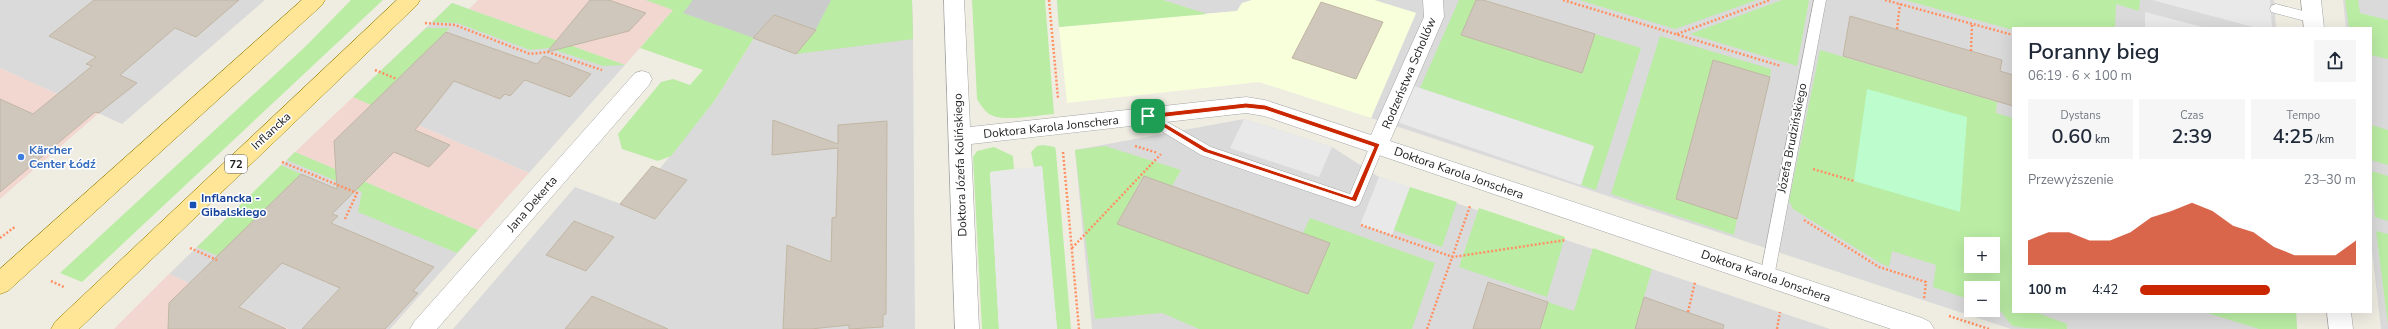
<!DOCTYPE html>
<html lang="pl">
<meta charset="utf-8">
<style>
:root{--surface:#fff;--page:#f6f6f7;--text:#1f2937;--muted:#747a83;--accent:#ca2600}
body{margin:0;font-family:"Nunito Sans",sans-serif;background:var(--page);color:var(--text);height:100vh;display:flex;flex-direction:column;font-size:15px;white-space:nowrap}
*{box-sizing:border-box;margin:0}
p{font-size:13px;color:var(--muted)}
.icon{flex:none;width:22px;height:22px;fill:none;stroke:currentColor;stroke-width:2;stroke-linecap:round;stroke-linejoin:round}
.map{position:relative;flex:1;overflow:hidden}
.panel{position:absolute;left:2012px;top:27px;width:360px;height:286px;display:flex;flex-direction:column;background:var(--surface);border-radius:0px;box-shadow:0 4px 16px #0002}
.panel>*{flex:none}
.fabs{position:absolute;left:1964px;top:237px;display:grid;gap:8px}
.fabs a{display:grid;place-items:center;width:36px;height:36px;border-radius:0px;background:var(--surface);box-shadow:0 4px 16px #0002;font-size:20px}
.pin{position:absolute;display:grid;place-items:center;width:34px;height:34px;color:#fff;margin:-17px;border-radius:8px;box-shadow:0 2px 6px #0006}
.round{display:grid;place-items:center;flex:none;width:42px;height:42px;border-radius:0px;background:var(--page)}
.headline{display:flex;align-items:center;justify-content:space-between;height:68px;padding:0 16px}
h1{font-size:22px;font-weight:600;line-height:30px}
.stats{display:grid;grid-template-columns:repeat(3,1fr);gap:6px;height:68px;padding:4px 16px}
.stats div{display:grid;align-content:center;border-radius:0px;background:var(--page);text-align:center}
.stats b{font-size:20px;font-weight:600}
.stats small{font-size:11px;font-weight:400}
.stats p{font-size:11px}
.chart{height:112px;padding:8px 16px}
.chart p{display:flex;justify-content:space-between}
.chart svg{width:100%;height:72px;margin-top:4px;fill:var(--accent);opacity:.7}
ul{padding:0 16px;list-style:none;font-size:13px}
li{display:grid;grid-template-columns:64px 48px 1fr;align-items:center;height:30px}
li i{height:10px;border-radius:5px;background:var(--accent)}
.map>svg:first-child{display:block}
</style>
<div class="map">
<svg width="2388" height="329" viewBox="0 0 2388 329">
<rect width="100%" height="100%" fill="#efede2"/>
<path fill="#dbdada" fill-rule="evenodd" d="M0 0H265L122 124 0 68Z
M1057 0H1252L1242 3 1237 11 1059 27Z
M1374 0H2274L2276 28H2013V312H2296L2297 329H2011L1371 118 1416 13ZM1971 244H1993V266H1971ZM1971 288H1993V310H1971Z
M2343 0H2388V329H2381L2371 242V28H2346Z
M452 3 625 65 529 173 353 97Z
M754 38 796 54 913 39 915 329H453L575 187 629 207 715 100Z
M1244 119 1332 147 1379 177 1830 329H1092L1075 150Z
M295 152 478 230 390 329H288L169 274Z"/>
<path fill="#f1d7d0" d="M478 0H646L673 10 625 65 469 9Z
M0 68 99 113 0 199Z
M353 97 529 173 478 230 295 152Z
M169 274 288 329H114Z"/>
<path fill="#f8ffdb" d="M1252 0H1374L1416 13 1371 118 1259 82 1067 103 1059 27 1237 11 1242 3Z"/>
<path fill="#cbcbcb" d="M646 0H912L913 39 796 54Z"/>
<path fill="#baeca4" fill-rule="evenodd" d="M351 0H383L82 282 60 273 307 45Z
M646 0H693L683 13 754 38 715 100 671 156 658 161 622 149 618 134 661 82 673 79 690 85 703 70 640 48 673 10Z
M831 0H912L913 39 796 54 815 31Z
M972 0H1045L1054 114C1038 115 1005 122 991 115 985 112 980 104 977 99Z
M1057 0H1163L1207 14 1059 27Z
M1459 0H1476L1461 35 1582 73 1595 34 1641 48 1596 190 1581 185 1594 146 1420 88Z
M1579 0H1757L1675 29Z
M1782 0H1809L1797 66 1690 34Z
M1905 0H2140L2139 11 2116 4 2115 28 2013 30Z
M2345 0H2358L2360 13 2388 20V59L2371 55V28H2349Z
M452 3 625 65 603 66 549 48 530 50 457 23 432 22Z
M426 28H450L371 105 353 97Z
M1660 36 1771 69 1770 77 1713 60 1677 199 1737 219 1734 235 1611 194Z
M1820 50 1997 102 1996 113 2013 118V312H2035L2067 324V329C2055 329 2024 329 2013 326 2005 320 2004 310 1993 307V288H1971V300L1933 287 1936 265 1892 251 1889 267 1880 263 1793 209 1789 201ZM1971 244H1993V266H1971Z
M2371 125 2388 130V165L2371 160Z
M1043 145 1055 147 1056 152 1071 329H1057L1042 166 1034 167 1031 152 1037 146Z
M1105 146 1181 170 1172 186 1143 176 1117 224 1307 294 1330 243 1303 233 1310 218 1435 263 1412 329H1199L1162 313 1095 319 1075 150Z
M994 147 1013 156 1014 169 990 172 999 329H982L973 157 977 151Z
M295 152 478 230 457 253 358 212 362 192 287 160Z
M281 165 301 174 218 256 197 247Z
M2371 171 2388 176V221L2375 217Z
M1410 187 1457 202 1442 247 1393 230Z
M1479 208 1565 237 1547 297 1459 267Z
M2376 231 2388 234V325Z
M1593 248 1652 269 1635 329H1540L1548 302 1574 311Z
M2204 312H2296L2297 329H2259Z"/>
<path fill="#bcfccd" d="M1867 89 1967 117 1960 212 1854 181Z"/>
<path fill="#e9e9e9" d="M2152 0H2270L2272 28H2257Z
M2145 12 2206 28H2145Z
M1411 85 1594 146 1581 185 1394 121Z
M1244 119 1332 147 1319 177 1230 148Z
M1042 166 1057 329H999L990 172Z
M1379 177 1410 187 1392 235 1360 225Z"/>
<path fill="#cfc7bb" stroke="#c1b6a4" d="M94 0H239L196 37 175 28 120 75 137 83 99 113 95 112 0 192V99L33 114 92 66 86 64 96 57 49 36Z
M590 0H609L646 13 629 31 547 52Z
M1476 0H1483L1595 34 1582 73 1461 35Z
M1321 2 1383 22 1356 79 1292 58Z
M774 15 816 30 796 54 753 38Z
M1850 16 2002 60 2000 71 2013 75V106L1843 56Z
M446 32 537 64 544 56 591 74 570 97 525 80 510 96 505 94 500 99 454 81 415 130 450 145 429 167 394 152 332 214 338 216 331 223 434 267 413 291 418 293 385 329H302L340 288 282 263 239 307 286 329H168L169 303 301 174 337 189 334 141Z
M1713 60 1770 77 1737 219 1676 199Z
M773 120 838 144V125L887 121 886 314 883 315V327L849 329V325L811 329H783L787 245 831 262 832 218 836 217 838 148 772 155Z
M652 166 687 180 655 219 620 204Z
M1144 176 1330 243 1308 294 1117 224Z
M574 221 614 237 586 271 546 255Z
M1488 282 1548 302 1540 329H1473Z
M592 296 668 329H565Z
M1644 297 1724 325 1723 329H1635Z"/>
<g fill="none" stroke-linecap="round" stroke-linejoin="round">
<g stroke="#a4a4a4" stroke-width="1">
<path id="lane" d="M1814 0H1826L1774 277 1772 282 1767 283 1762 282 1760 277Z
M2276 4 2318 15 2319 18 2313 23 2271 12 2270 9 2271 6Z
M1148 111 1211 147 1350 194 1372 141H1382L1384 145 1361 201 1359 205 1354 207 1201 155 1143 120 1141 116 1143 112Z"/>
</g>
<g stroke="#a4a4a4" stroke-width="1">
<path id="street" d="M944 0H964L970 127 1246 97 1265 100 1371 135 1424 17 1423 0H1443L1444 17 1390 141 1922 318 1930 322 1934 329H1891L1264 116 1246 113 971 144 979 329H955Z
M2301 0H2321L2324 28H2304Z
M642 71 649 73 652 79 649 85 437 329H410L414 322 635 73Z
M2327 312H2351L2353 329H2329Z"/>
</g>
<g stroke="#968100" stroke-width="1">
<path id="primary" d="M302 0H325L322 5 8 291 0 294V269Z
M397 0H420L417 5 79 329H51L55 322Z"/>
</g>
<path stroke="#ff9163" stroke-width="2.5" stroke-dasharray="2 2" stroke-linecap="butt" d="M1049 0 1058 98
M1563 0 1781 66
M1885 0 2013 35
M425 23 455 25 530 54 548 52 602 70
M1897 29 1900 4
M1677 34 1770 0
M1971 51 1972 24
M375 70 397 79
M1135 146 1158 153
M1063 152 1079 329
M282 162 357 193 345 219
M1813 169 1854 181
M1804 220 1879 267 1926 282 1924 299
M1361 225 1453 257 1566 240
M0 238 16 226
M190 248 217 260
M1072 248 1161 154
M51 281 64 287
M1688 312 1695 282
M1949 316 1989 329
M1427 329 1470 206
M1777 329 1780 312"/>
<use href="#lane" fill="#fff" fill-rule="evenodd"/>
<use href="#street" fill="#fff" fill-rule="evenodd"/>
<use href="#primary" fill="#ffe697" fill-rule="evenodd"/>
</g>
<path fill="#ca2600" stroke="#fff" fill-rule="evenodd" d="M1246 103 1265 105 1380 144 1356 202 1204 152 1145 116 1148 114ZM1246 108 1265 110 1374 147 1352 197 1208 149 1156 118Z"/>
<circle fill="#3f7fe0" stroke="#fff" stroke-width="1.5" cx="21" cy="157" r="4"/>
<rect fill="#1a4fb4" stroke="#fff" stroke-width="1.5" x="189" y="201" width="8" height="8" rx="2"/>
<g text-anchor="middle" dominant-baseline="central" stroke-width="3" stroke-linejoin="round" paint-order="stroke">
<rect fill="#fff" stroke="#616161" stroke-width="1" x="225" y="155" width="22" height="18" rx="3"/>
<g font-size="11" font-weight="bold" fill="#1d1d1d">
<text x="236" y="164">72</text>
</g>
<g font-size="12" fill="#1d1d1d" stroke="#fff">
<text transform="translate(1409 73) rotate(-67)">Rodzeństwa Schollów</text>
<text transform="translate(1051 127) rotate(-6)">Doktora Karola Jonschera</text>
<text transform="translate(271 131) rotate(-43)">Inflancka</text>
<text transform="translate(1792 138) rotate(-79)">Józefa Brudzińskiego</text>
<text transform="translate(960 165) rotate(-92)">Doktora Józefa Kolińskiego</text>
<text transform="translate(1459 173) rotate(19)">Doktora Karola Jonschera</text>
<text transform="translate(532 204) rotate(-49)">Jana Dekerta</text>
<text transform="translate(1766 276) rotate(19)">Doktora Karola Jonschera</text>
</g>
<g font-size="12" font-weight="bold" fill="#366cbe" stroke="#fff" text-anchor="start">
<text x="29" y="150">Kärcher<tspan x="29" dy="14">Center Łódź</tspan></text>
</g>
<g font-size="12" font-weight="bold" fill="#164399" stroke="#fff" text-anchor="start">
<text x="201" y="198">Inflancka -<tspan x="201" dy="14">Gibalskiego</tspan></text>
</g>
</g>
</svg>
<div class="fabs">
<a>+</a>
<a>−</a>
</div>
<div class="pin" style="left:1148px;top:116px;background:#1e9e55"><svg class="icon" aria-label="arrive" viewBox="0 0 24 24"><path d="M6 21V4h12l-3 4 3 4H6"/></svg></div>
<section class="panel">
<div class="headline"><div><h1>Poranny bieg</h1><p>06:19 · 6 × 100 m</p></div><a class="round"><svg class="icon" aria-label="share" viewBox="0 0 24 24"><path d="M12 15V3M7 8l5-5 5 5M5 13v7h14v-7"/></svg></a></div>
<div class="stats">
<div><p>Dystans</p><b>0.60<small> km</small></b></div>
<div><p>Czas</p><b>2:39</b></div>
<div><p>Tempo</p><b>4:25<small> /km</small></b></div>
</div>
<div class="chart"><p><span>Przewyższenie</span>23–30 m</p>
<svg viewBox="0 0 160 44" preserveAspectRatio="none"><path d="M0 44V29L10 24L20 24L30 29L40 29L50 24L60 15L70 11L80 6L90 11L100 20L110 24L120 33L130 38L140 38L150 38L160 29V44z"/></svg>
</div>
<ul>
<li><b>100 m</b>4:42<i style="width:60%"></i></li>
</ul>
</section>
</div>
